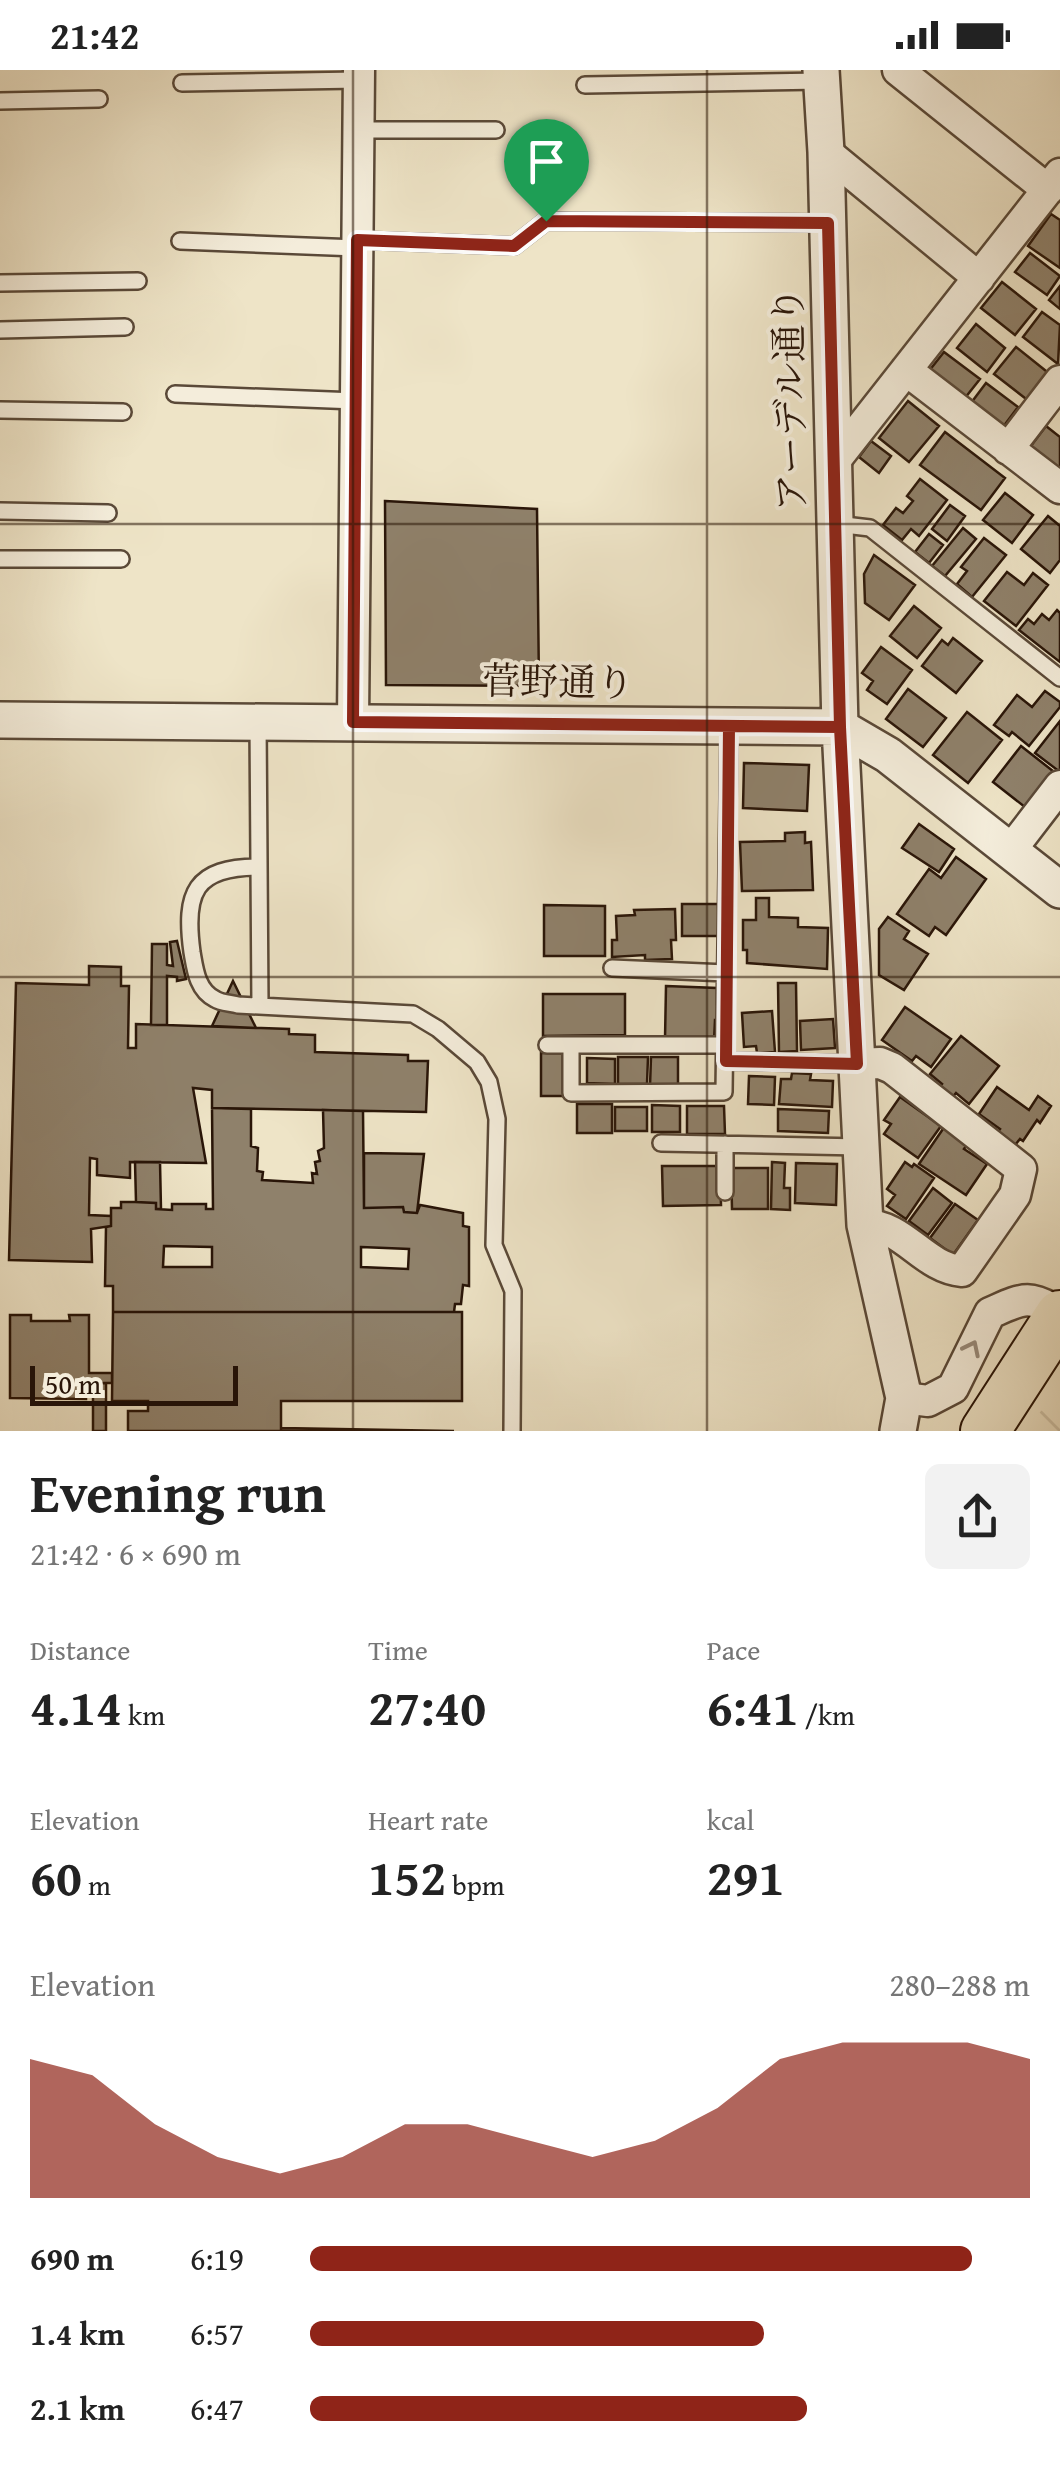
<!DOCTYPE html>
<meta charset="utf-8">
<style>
:root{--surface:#fff;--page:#f2f2f2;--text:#222;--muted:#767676;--accent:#8f2418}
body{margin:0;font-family:"Gentium Book Plus","Noto Serif JP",serif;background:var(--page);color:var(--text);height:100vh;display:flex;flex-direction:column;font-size:38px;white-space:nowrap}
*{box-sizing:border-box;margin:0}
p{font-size:32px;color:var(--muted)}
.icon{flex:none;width:55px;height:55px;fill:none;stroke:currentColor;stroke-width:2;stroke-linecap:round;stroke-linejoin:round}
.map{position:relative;height:1361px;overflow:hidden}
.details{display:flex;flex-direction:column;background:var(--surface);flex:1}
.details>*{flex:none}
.scale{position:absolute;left:30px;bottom:25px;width:208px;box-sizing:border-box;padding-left:10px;border:5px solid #291508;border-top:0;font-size:28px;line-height:35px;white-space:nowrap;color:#291508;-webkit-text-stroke:8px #f4eddb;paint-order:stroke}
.pin{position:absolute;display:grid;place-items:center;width:85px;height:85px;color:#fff;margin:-102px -42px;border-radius:50% 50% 50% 0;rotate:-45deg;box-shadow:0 0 10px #0007}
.pin .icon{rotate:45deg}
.round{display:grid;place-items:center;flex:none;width:105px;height:105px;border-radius:15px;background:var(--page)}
.head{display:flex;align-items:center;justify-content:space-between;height:170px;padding:0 30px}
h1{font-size:55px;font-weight:700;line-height:75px}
.stats{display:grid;grid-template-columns:repeat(3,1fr);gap:15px;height:170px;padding:10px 30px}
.stats div{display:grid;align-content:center}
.stats b{font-size:50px;font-weight:700}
.stats small{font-size:28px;font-weight:400}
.stats p{font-size:28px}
.chart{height:280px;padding:20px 30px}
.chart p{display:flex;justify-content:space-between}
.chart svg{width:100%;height:180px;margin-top:10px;fill:var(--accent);opacity:.7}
ul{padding:0 30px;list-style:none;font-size:32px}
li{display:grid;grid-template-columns:160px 120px 1fr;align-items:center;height:75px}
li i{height:25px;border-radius:12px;background:var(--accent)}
.status{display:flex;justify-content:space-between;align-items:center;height:70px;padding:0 50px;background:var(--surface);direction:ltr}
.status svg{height:28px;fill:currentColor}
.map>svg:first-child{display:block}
</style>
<div class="status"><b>21:42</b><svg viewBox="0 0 49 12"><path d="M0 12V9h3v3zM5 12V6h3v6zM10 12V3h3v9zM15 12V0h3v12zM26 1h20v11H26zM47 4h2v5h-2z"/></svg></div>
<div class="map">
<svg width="1060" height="1361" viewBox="0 0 1060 1361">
<rect width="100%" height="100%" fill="#eee4c7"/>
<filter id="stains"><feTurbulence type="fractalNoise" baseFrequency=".002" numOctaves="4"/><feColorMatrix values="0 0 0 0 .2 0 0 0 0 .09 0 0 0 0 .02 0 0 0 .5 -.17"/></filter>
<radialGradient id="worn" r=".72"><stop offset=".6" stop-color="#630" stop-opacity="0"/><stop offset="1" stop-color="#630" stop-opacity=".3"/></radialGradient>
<path fill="#8f816b" stroke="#291508" stroke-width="2.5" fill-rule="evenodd" d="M1051 144 1060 150V198L1028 176Z
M1030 183 1060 206 1047 225 1015 202Z
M1002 212 1036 239 1015 265 981 238Z
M1060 216V239L1049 230Z
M1042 242 1060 255 1058 294 1023 267Z
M976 254 1005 278 987 302 957 278Z
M1016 277 1051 305 1030 332 994 304Z
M944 282 980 309 961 333 925 306Z
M986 313 1018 337 1000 361 968 337Z
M908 331 939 356 909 392 879 368Z
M1046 356 1060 367V405L1027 381Z
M945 362 1005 408 981 440 920 395Z
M871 371 891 386 879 403 859 387Z
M920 409 947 430 919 466 911 459 902 470 883 455 896 438 903 443 913 431 907 426Z
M1005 423 1033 445 1012 473 983 450Z
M385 431 537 439 539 616 386 615Z
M950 435 965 446 947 471 932 459Z
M1048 446 1060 456V490L1050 503 1021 479Z
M963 458 976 469 945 506 932 496Z
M929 464 943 475 929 493 915 482Z
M984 468 1006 485 972 527 957 514 967 501 961 497Z
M874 485 915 515 889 550 865 533 864 504Z
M1007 502 1024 515 1033 503 1048 515 1016 556 984 531Z
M914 536 941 558 917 588 890 566Z
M1057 540 1060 543V592L1019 560 1028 549 1034 554 1042 544 1049 550Z
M953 568 982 591 956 623 922 596 942 570 948 575Z
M881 577 912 600 887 634 867 620 873 611 862 603Z
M908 619 946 648 923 677 886 649Z
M1045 621 1060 632V637L1029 676 1012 662 1009 666 994 655 1017 625 1032 637Z
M967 642 1002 670 968 713 933 685Z
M1060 651V702L1035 683Z
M1021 676 1058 705 1030 741 993 712Z
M744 693 809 695 807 741 743 738Z
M919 754 954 779 939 802 902 778Z
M805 762V773L811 772 813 820 742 821 740 772 785 771V763Z
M956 787 986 809 946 865 935 857 929 866 897 844 929 799 941 808Z
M756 828H769V847L798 848V857L828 858 827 899 747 893V880H743V850H756Z
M682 834H718L719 866H682Z
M544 835 605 836V886H544Z
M675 839 676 870H671L672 889 645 890V885L612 887V870H617L616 846 635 845 634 840Z
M888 847 909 861 904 869 928 884 904 920 879 905V859Z
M177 871 186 909 177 911V907L167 906V955H151L152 874H167V895L173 896 170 872Z
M89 896 121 897V916H129L128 978H136V954L289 959V964L315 965V982L408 985V991H428L426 1042 212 1038V1020L193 1018 206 1093 130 1092V1108L97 1105V1089L90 1088 89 1145 111 1146V1156L91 1159 92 1192 9 1190 16 913 89 915Z
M233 911 256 958 212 956Z
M778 913H796L797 981 779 982Z
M666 916 717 918V934H721V950H715L714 971 665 969Z
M543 924H625V965L543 966Z
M905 937 951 969 931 997 916 986 912 991 882 970Z
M772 941 775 982 757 983 756 976 744 977 742 943Z
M833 949 835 978 801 980 800 951Z
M961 966 999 996 969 1034 956 1023 950 1030 937 1020 942 1014 930 1004Z
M541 983H566L567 1026H541Z
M618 987H648L647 1014H618Z
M651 987H678V1016H650Z
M587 988 615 989V1014L587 1013Z
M792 1003 811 1004 810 1010 833 1011 832 1037 779 1034 781 1009H791Z
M749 1006 775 1007 774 1035 748 1034Z
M997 1017 1029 1040 1038 1026 1051 1036 1040 1053 1037 1050 1023 1071 1020 1069 1015 1075 997 1063 1000 1059 979 1044Z
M900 1027 941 1056 918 1088 884 1064 891 1054 884 1050Z
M577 1034H612V1063H577Z
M652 1035 680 1036V1062H652Z
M687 1036H724L725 1064H687Z
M615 1037H647V1061H615Z
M212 1038 251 1039V1076L258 1078 257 1101 263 1102 262 1110 313 1113 312 1103 317 1104 315 1092 320 1091 318 1081 324 1078 323 1040 363 1041 364 1138 403 1137 404 1142 417 1143 420 1135 463 1143V1156L469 1157V1216L463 1215 461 1234H455L454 1242H113V1216H105L106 1157 111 1156V1138H121V1132H136L156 1133V1139L172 1140V1134H206V1139H213ZM164 1176 212 1177V1197H163ZM361 1177 409 1179 408 1199 361 1197Z
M778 1039 829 1041 828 1063 778 1061Z
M945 1056 969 1072 964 1079 987 1094 966 1125 919 1094Z
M364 1083 424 1084 417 1143 404 1142 403 1137 364 1138Z
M135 1092H160L161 1139H156V1133L136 1132Z
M772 1092 785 1093 784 1118H790V1140L771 1139Z
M905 1092 912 1097 914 1094 934 1108 906 1149 887 1136 895 1125 887 1119Z
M796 1093 837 1094 836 1135 795 1133Z
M662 1096H720L721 1135 663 1136Z
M731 1098H768V1139H732Z
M933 1118 952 1133 928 1165 909 1151Z
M955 1134 978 1150 953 1185 930 1168Z
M113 1242H462V1331H281V1361H128V1341H148V1331H112Z
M10 1245H31V1251H70L69 1245H89V1303H112V1313H86V1329L10 1328Z
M106 1313V1361H93V1314Z
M281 1358 454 1361H281Z"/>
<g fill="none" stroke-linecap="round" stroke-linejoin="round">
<path stroke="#d0c5aa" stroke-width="52" stroke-dasharray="52 26" stroke-linecap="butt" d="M1058 1361 1060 1359"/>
<g stroke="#5a4938" stroke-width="20">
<path id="service" d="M182 13 358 10
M585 15 821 11
M0 31 99 29
M358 60H496
M357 170 514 176 546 151 828 153
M180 171 357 178
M0 213 138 211
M0 260 125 257
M175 324 356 331
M0 340 123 342
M0 441 108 443
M836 454 870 458 1060 608
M0 489H121
M258 651 260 936
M259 797C194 797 184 823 192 882 195 899 197 920 215 929 221 933 231 933 238 935L413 944 438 959 477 992 489 1012 497 1049 494 1175 513 1221 512 1361
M612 898 726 903
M547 975H726
M571 975V1023L724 1022 729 656
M726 991 857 994
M661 1073 861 1077
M725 1122V1074"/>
</g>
<g stroke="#5a4938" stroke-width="35">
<path id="minor" d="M898 0 1048 120
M826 82 979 208
M906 300 1060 418
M1008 379 1060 311
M833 393 1060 104
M353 652 359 0
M1010 781 1060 716
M857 994 880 993 892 998 1021 1099 1015 1125 962 1201C924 1198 904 1155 865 1155
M904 1328 928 1331 953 1318 990 1243C1022 1229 1029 1223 1060 1244"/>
</g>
<g stroke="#5a4938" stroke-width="40">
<path id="tertiary" d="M821 0 826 82 840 657 865 1155 904 1328 898 1361
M0 650 840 657 888 685 1060 820"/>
</g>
<g stroke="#291508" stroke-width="52">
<path id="trunk" d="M985 1361 1060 1245"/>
</g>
<use href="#service" stroke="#f4eddb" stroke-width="15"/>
<use href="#minor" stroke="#f4eddb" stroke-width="30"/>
<use href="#tertiary" stroke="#f4eddb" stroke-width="35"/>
<use href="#trunk" stroke="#eee4c7" stroke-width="48"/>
</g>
<defs><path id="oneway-chevron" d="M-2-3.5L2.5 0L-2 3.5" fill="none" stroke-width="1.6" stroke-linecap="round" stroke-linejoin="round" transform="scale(2.5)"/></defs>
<use stroke="#998c7c" href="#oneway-chevron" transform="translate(972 1278) rotate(-64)"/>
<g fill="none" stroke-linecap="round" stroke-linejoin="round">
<g stroke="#fff" stroke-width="20">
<path id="route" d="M546 151 514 176 357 170 353 652 840 657 857 994 726 991 729 656 840 657 828 153 546 151"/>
</g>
<use href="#route" stroke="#8f2418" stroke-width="12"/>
</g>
<path fill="none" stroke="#291508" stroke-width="2.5" stroke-opacity="0.55" d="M353 0V1361M707 0V1361M0 454H1060M0 907H1060"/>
<g text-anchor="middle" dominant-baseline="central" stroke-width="8" stroke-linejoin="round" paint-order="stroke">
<g font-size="38" fill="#291508" stroke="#f4eddb">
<text transform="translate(789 329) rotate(-91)">アーデル通り</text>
<text transform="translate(558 611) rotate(1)">菅野通り</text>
</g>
</g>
<rect width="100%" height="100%" filter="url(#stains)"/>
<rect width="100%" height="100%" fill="url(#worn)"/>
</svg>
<div class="scale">50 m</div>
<div class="pin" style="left:546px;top:151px;background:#1e9e55"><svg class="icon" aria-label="arrive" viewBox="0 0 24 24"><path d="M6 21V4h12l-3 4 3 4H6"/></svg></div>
</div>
<section class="details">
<div class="head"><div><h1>Evening run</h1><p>21:42 · 6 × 690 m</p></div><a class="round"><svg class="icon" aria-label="share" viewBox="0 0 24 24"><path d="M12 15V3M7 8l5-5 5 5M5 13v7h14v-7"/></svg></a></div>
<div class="stats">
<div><p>Distance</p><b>4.14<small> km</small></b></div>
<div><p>Time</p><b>27:40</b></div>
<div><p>Pace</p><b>6:41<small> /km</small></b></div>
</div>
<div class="stats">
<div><p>Elevation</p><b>60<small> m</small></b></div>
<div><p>Heart rate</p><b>152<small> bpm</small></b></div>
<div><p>kcal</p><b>291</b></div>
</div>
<div class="chart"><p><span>Elevation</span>280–288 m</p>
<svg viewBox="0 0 160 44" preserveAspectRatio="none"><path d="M0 44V10L10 14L20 26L30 34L40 38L50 34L60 26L70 26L80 30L90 34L100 30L110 22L120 10L130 6L140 6L150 6L160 10V44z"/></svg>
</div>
<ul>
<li><b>690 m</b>6:19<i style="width:92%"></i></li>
<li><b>1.4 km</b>6:57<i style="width:63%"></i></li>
<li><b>2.1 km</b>6:47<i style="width:69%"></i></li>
</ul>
</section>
